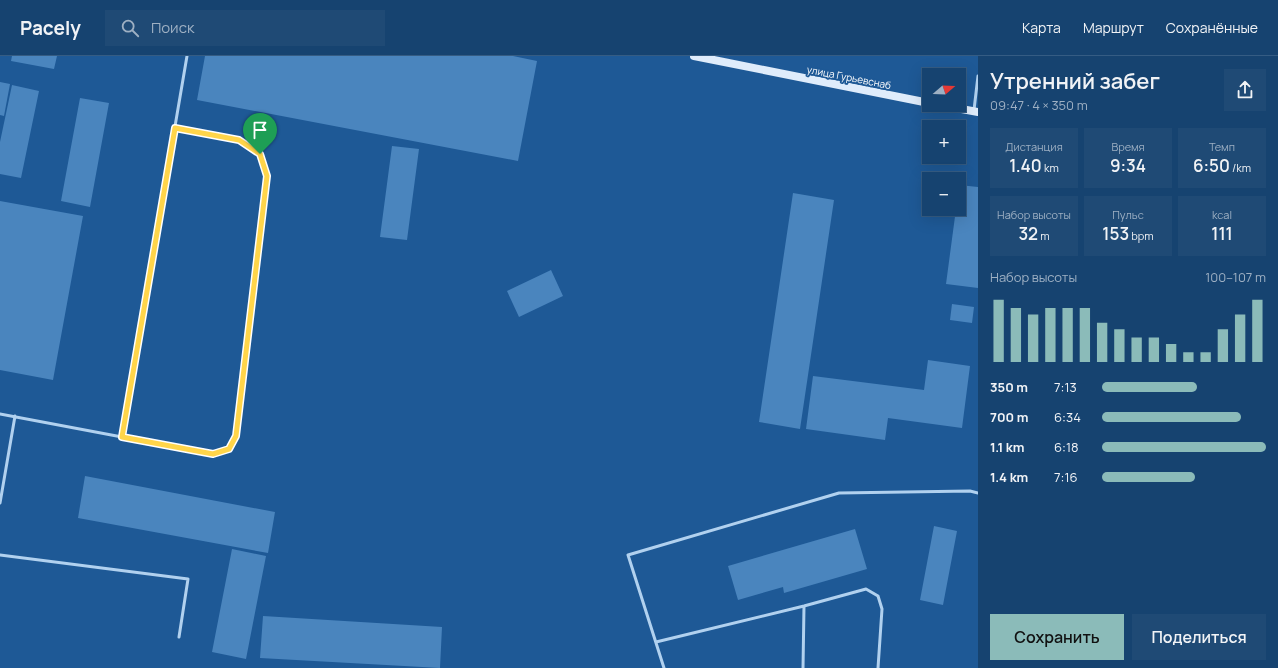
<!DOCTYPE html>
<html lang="ru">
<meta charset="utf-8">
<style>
:root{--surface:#164370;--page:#1f4a75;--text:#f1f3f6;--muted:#9eb0c3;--line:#355c83;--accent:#8bbbb9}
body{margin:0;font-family:Manrope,sans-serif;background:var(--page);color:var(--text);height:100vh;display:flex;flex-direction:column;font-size:15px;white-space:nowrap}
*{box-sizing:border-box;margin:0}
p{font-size:13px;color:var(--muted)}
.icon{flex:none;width:22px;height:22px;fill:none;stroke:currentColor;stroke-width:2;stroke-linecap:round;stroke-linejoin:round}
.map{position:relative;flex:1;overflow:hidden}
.sheet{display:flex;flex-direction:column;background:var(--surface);width:300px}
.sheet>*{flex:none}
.needle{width:26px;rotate:71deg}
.tools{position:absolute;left:922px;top:12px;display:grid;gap:8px}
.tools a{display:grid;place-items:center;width:44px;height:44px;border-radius:0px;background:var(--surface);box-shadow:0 4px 16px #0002,0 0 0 1px var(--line);font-size:20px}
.pin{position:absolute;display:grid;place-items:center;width:34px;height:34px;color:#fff;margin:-41px -17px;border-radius:50% 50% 50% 0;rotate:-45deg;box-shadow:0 0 4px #0007}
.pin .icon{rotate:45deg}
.round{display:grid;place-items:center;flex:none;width:42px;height:42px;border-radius:0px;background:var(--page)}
.headline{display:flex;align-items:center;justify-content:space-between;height:68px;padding:0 12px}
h1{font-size:22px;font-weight:600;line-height:30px}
.figures{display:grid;grid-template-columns:repeat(3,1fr);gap:6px;height:68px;padding:4px 12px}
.figures div{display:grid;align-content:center;border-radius:0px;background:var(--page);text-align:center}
.figures b{font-size:17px;font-weight:600}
.figures small{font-size:11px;font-weight:400}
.figures p{font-size:11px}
.chart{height:112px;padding:8px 12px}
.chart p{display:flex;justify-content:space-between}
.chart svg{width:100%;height:72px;margin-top:4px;stroke:var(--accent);stroke-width:6}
.button{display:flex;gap:8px;margin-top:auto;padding:8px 12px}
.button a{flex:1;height:46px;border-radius:0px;background:var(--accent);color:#111;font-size:16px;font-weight:600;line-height:46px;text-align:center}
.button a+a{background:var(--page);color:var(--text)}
ul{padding:0 12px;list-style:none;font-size:13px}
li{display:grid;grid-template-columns:64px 48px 1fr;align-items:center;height:30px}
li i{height:10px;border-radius:5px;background:var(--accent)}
header{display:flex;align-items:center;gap:24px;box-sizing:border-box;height:56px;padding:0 20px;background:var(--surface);border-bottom:1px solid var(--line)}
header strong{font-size:19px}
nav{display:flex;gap:22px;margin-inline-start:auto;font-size:14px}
.search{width:280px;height:36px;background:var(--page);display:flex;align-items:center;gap:10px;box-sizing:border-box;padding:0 14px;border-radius:0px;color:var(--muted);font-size:15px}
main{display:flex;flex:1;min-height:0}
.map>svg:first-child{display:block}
</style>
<header>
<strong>Pacely</strong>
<div class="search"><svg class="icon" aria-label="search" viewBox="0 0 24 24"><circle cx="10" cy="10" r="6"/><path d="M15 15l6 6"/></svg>Поиск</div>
<nav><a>Карта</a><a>Маршрут</a><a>Сохранённые</a></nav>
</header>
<main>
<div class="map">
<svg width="978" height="612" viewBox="0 0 978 612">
<rect width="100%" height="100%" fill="#1e5996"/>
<path fill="#4a85be" d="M12 0H57L54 13 11 5Z
M205 0H513L537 5 518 105 197 44Z
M0 26 10 28 4 60 0 59Z
M12 29 39 35 21 122 0 118V86Z
M80 42 109 47 90 151 61 145Z
M392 90 419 93 407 184 380 181Z
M959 129 978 131V232L946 228 956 153H959Z
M793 137 834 144 800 373 759 366Z
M0 145 83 160 53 324 0 314Z
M551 214 563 240 519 261 507 235Z
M952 248 974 251 972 267 950 264Z
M928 304 970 310 962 372 888 362 885 384 806 373 813 320 924 334Z
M85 420 275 456 268 497 78 462Z
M934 470 957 475 943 549 920 544Z
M855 473 867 513 784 537 783 531 738 544 728 510Z
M232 493 266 500 246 603 212 596Z
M263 560 442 571 440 612 260 602Z"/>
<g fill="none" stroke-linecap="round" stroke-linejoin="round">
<path stroke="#b1d1ef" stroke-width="3" d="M974 54 978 20
M0 358 122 381 187 0
M122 381 213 398 229 393 236 380 267 120 260 98 239 84 175 72
M0 447 15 360
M0 499 188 523 179 581
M656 586 804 550 866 533 878 540 882 553 878 612
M664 612 628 499 839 437 970 435 978 437
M803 612 804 550"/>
<path stroke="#dfecfb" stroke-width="8" d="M694 0 929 47
M940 49 978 56"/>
</g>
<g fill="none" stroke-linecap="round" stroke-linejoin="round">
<g stroke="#fff" stroke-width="8">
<path id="route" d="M175 72 239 84 260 98 267 120 236 380 229 393 213 398 122 381Z"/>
</g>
<use href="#route" stroke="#ffd54a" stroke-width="5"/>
</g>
<g text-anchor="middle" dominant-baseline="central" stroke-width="3.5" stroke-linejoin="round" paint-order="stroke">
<g font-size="10" fill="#fff" stroke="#1e5996">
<text transform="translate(849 21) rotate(11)">улица Гурьевснаб</text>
</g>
</g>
</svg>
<div class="tools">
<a><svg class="needle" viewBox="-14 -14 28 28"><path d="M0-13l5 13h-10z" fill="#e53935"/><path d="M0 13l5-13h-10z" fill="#9eb0c3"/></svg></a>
<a>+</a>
<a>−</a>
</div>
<div class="pin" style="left:260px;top:98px;background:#1e9e55"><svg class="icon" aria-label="arrive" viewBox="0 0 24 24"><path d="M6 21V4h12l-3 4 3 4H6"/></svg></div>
</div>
<section class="sheet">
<div class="headline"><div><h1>Утренний забег</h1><p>09:47 · 4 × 350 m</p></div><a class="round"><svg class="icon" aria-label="share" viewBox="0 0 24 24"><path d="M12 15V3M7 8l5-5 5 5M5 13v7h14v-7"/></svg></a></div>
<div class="figures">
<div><p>Дистанция</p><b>1.40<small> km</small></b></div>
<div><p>Время</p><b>9:34</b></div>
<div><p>Темп</p><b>6:50<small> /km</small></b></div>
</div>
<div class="figures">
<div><p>Набор высоты</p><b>32<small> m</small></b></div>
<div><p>Пульс</p><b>153<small> bpm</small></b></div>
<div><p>kcal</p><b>111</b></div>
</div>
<div class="chart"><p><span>Набор высоты</span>100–107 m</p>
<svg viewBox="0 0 160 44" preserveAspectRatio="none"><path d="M5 44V6M15 44V11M25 44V15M35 44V11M45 44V11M55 44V11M65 44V20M75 44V24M85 44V29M95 44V29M105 44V33M115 44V38M125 44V38M135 44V24M145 44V15M155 44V6"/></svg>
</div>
<ul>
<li><b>350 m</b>7:13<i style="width:58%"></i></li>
<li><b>700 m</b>6:34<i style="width:85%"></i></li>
<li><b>1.1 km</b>6:18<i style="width:100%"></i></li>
<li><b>1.4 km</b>7:16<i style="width:57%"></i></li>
</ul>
<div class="button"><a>Сохранить</a><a>Поделиться</a></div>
</section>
</main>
